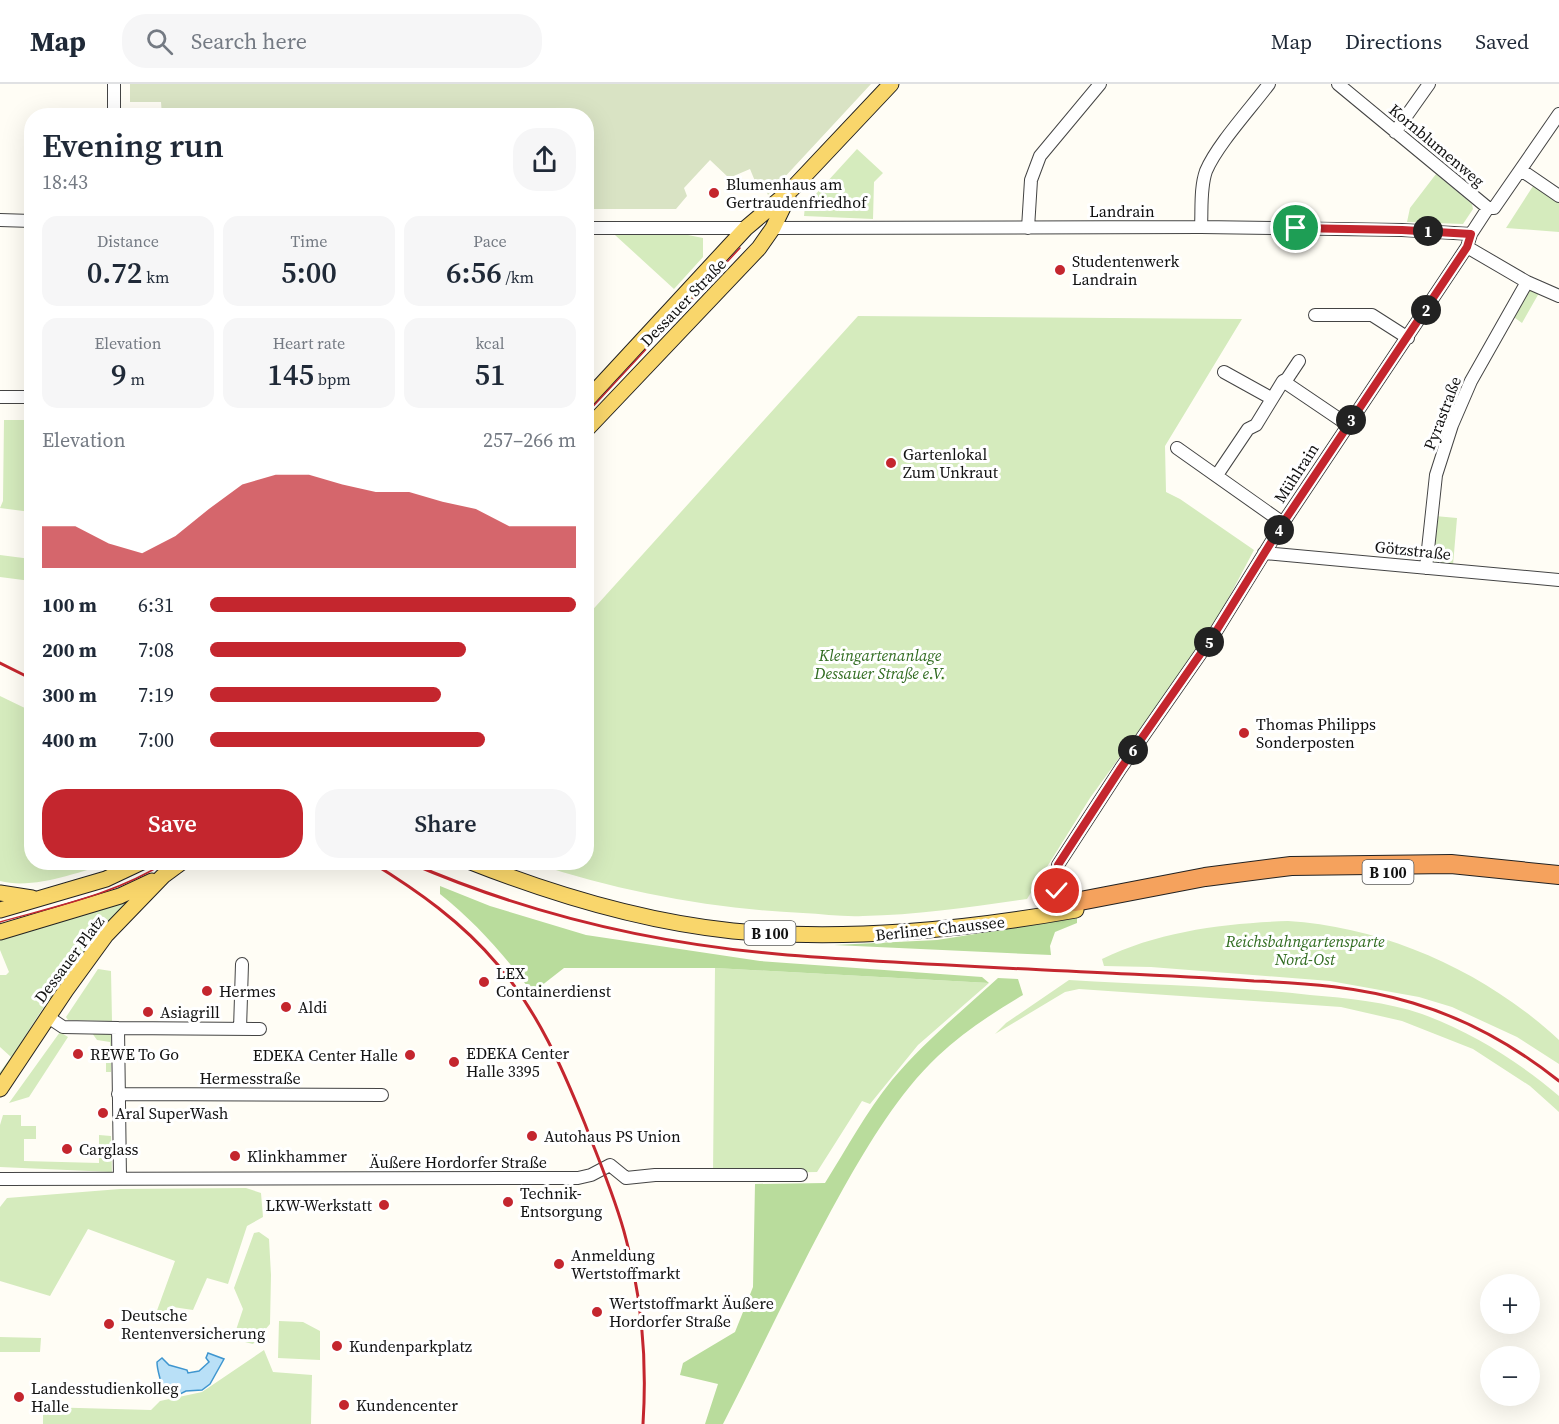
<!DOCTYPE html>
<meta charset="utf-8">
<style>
:root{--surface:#fff;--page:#f6f6f7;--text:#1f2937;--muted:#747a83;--line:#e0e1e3;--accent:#c4262e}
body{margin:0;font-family:"Source Serif 4",serif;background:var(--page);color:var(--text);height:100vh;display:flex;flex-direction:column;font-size:22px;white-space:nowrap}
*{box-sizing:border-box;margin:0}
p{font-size:20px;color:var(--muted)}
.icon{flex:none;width:33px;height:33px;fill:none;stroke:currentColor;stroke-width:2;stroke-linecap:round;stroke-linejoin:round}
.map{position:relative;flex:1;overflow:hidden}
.panel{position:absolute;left:24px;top:24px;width:570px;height:762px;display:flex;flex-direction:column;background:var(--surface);border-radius:24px;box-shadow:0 6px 24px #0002}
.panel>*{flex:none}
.fabs{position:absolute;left:1480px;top:1190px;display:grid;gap:12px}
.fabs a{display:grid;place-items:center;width:60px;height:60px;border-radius:50%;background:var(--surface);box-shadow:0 6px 24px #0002;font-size:30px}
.pin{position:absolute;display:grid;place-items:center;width:51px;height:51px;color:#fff;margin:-26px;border:3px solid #fff;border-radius:50%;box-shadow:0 2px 6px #0007}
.km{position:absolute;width:30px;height:30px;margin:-15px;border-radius:50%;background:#222;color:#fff;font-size:16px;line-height:30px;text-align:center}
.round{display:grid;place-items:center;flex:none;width:63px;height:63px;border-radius:24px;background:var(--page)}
.overview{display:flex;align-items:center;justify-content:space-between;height:102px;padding:0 18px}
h1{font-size:33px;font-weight:600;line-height:45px}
.stats{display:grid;grid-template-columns:repeat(3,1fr);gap:9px;height:102px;padding:6px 18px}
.stats div{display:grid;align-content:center;border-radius:15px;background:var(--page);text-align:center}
.stats b{font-size:30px;font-weight:600}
.stats small{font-size:16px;font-weight:400}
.stats p{font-size:16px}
.chart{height:168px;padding:12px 18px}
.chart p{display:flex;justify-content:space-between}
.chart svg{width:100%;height:108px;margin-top:6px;fill:var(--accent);opacity:.7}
.action{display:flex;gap:12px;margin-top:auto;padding:12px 18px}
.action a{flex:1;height:69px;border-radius:24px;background:var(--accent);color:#fff;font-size:24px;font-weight:600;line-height:69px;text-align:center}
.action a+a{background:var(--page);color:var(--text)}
ul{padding:0 18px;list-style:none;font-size:20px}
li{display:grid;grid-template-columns:96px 72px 1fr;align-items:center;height:45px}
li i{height:15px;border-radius:8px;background:var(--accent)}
header{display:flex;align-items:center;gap:36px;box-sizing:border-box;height:84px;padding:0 30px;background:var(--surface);border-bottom:2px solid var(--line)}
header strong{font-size:28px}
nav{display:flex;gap:33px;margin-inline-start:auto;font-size:21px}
.search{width:420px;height:54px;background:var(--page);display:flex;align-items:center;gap:15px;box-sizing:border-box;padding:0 21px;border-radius:24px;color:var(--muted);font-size:22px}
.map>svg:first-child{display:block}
</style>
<header>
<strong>Map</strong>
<div class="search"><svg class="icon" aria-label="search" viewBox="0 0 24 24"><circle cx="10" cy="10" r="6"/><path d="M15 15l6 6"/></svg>Search here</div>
<nav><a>Map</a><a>Directions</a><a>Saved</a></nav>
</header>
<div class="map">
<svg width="1559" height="1340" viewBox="0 0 1559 1340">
<rect width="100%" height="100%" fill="#fffdf5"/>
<path fill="#d5ebbd" d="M857 65 883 89 874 98 873 135 804 132 805 122Z
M1436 90 1472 120 1473 125 1463 140 1407 138 1410 124Z
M1535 99 1559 115V148L1506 144Z
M615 151H688L703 154V173L674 205Z
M1528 203 1539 209 1522 239 1511 231Z
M26 215H31V304H26Z
M858 232 1242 235 1165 362 1166 408 1180 415 1254 466 1211 547 1090 714 1027 815C972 823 918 831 863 832 843 833 823 830 803 829 712 825 621 808 534 779L586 778 587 532Z
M4 336H31V428L0 424 3 417Z
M1435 432 1457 434 1453 481 1430 478Z
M0 471 31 475V497L0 493Z
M0 612 31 627 32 778 111 779C78 788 33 806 0 797Z
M131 813 133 815C81 862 36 933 0 993V988L11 973 0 963V891H6L9 888 0 866V852Z
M1288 837C1387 843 1487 889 1559 956V980L1517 953 1452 923 1419 913 1330 897 1151 883 1104 882 1102 875C1159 847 1226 839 1288 837Z
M715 884 989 899 918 961 870 1020 862 1017 817 1088 713 1090Z
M98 885 111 887 112 937 68 936 66 933Z
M1069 896C1149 901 1230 902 1310 911 1348 914 1387 918 1422 930 1472 948 1519 978 1559 1012V1028L1530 1002 1473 965 1402 937 1341 923 1079 905 1065 908 995 950 1006 939Z
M60 948 68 953 29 1013 9 1019Z
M92 949H111V988H106V965H110V958L97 956Z
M3 1031H21V1042H36V1055H24V1077L99 1079V1051L111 1052 112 1088 0 1083V1041Z
M246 1104 261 1109 263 1133 247 1142 228 1200 207 1194 193 1226 173 1223 155 1232 175 1177 88 1145 50 1212 0 1197V1123L7 1114 120 1105Z
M259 1148 269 1155 271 1191 270 1240 253 1260 233 1255 243 1225 234 1204 254 1149Z
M279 1237 303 1238 320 1247V1276L278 1274Z
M0 1253 41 1254 40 1268H0Z
M264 1266 273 1288 312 1291 311 1340H43V1323L151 1326 160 1317 202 1308Z"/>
<path fill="#b9dc9c" d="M440 802 490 822 586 851 760 877 982 893 989 899 715 884H564L532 909C505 871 476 839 440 810Z
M1077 834V839L1055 848 1050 862 1051 871 834 861 937 856Z
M998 894 1018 895 1023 911C993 929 963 948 938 972 898 1010 870 1058 843 1105 800 1182 763 1262 723 1340H705L718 1300 680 1291 683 1279 735 1248 753 1203 755 1100 825 1099C847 1064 866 1028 892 996 924 958 962 927 998 894Z"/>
<path fill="#d9e3c4" d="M130 0H871L768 111 763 100 757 102 750 85 729 94 710 76 684 104 687 112 676 125H587L586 32 162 31 161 18H130Z"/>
<path fill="#b9e0f7" stroke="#3f96cf" stroke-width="1.5" d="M208 1269 224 1275 210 1300 202 1306 186 1307 174 1313 162 1307C162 1296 157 1289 157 1278L162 1274 169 1281 187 1286 188 1289 199 1287 209 1278 206 1274Z"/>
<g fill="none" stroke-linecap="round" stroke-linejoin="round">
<g stroke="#444" stroke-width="14">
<path id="minor" d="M114 0V32
M1338 0 1488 124
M1395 48 1429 0
M1521 86 1559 112
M0 136 32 137
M1201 143C1202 125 1200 104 1206 87 1217 61 1251 24 1269 0
M586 144H746
M773 144 1201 143 1402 146 1471 150
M1028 144 1031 96 1040 72 1100 0
M1467 163 1527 198 1559 212
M1315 231H1372L1408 254
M1224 288 1271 314
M1283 297 1287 295 1299 277
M0 313H32
M1177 364 1283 439
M1217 391 1248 345 1256 341 1283 297 1348 341
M1264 469 1559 496
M1426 484 1436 391 1452 341 1471 297 1527 198
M1057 807 1058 781 1121 684 1215 549 1283 439 1467 163 1471 150 1488 124H1494L1559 30
M48 933 63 943 118 944
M240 945 242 880
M118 1010 382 1011
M120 1094 118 944 260 945
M0 1095 578 1094 591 1091 610 1081 626 1094 655 1091H801"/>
</g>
<g stroke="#222" stroke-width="17">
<path id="major" d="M586 317 746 144 792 105 891 0
M586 346 759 164 773 144 788 113
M471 778C552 810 646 838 733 847 849 857 963 846 1076 826
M0 809 32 814
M0 826 106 795 142 778
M0 848 120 812 152 797
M0 1005 66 906 106 851 163 792 182 778"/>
</g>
<g stroke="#222" stroke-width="20">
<path id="highway" d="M1075 818 1205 793 1291 782 1451 780 1559 791"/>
</g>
<use href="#minor" stroke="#fff" stroke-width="12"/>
<use href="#major" stroke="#f9d66b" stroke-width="15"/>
<use href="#highway" stroke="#f5a25d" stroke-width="18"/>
<path stroke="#c4262e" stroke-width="1.5" d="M586 330 740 164
M0 838C57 822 116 810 166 778"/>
<path stroke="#c4262e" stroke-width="3" d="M0 579 32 595
M371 778C418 807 462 838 498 881 538 928 562 983 585 1040 599 1077 616 1115 626 1155 642 1215 647 1278 643 1340
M408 778C525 829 651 859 777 870 894 880 1012 884 1129 890 1170 892 1212 894 1254 897 1307 899 1361 903 1413 919 1467 935 1515 962 1559 997"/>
</g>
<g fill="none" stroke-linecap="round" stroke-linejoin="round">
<g stroke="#fff" stroke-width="12">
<path id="route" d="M1057 807 1058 781 1121 684 1215 549 1283 439 1467 163 1471 150 1402 146 1296 144"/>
</g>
<use href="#route" stroke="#c4262e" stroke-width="8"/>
</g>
<g fill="#c4262e" stroke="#fff" stroke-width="2">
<circle cx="714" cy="109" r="6"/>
<circle cx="1060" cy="186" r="6"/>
<circle cx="891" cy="379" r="6"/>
<circle cx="1244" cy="649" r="6"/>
<circle cx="484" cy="898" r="6"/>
<circle cx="207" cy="907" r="6"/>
<circle cx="286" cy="923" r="6"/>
<circle cx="148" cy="928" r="6"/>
<circle cx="78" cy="970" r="6"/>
<circle cx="410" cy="971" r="6"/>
<circle cx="454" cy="978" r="6"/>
<circle cx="103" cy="1029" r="6"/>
<circle cx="532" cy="1052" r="6"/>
<circle cx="67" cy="1065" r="6"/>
<circle cx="235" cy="1072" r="6"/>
<circle cx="508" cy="1118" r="6"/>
<circle cx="384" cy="1121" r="6"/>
<circle cx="559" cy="1180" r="6"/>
<circle cx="597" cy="1228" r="6"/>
<circle cx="109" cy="1240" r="6"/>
<circle cx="337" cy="1262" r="6"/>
<circle cx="19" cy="1313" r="6"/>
<circle cx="344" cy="1321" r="6"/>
</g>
<g text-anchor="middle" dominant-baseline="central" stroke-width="6" stroke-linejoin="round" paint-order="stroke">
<g fill="#fff" stroke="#585858" stroke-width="1.5">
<rect x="1362.5" y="776" width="51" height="24" rx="4.5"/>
<rect x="744.5" y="837" width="51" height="24" rx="4.5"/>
</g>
<g font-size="15" font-weight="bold" fill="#111">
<text x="1388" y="788">B 100</text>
<text x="770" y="849">B 100</text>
</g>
<g font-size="16" fill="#111" stroke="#fff">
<text transform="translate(1437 61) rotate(40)">Kornblumenweg</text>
<text x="1122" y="127">Landrain</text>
<text transform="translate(683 218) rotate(-46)">Dessauer Straße</text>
<text transform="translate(1442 329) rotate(-69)">Pyrastraße</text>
<text transform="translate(1296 389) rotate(-57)">Mühlrain</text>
<text transform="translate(1413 466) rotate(6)">Götzstraße</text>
<text transform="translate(940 844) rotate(-6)">Berliner Chaussee</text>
<text transform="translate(69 875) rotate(-53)">Dessauer Platz</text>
<text x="250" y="994">Hermesstraße</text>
<text x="458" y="1078">Äußere Hordorfer Straße</text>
</g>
<g font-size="16" fill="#111" stroke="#fff" text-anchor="start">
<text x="726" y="100">Blumenhaus am<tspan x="726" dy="18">Gertraudenfriedhof</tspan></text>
<text x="1072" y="177">Studentenwerk<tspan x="1072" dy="18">Landrain</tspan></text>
<text x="903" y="370">Gartenlokal<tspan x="903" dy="18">Zum Unkraut</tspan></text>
<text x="1256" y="640">Thomas Philipps<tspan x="1256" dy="18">Sonderposten</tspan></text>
<text x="496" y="889">LEX<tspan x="496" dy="18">Containerdienst</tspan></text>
<text x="219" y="907">Hermes</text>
<text x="298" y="923">Aldi</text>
<text x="160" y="928">Asiagrill</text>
<text x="466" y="969">EDEKA Center<tspan x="466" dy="18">Halle 3395</tspan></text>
<text x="90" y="970">REWE To Go</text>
<text x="398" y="971" text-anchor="end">EDEKA Center Halle</text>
<text x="115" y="1029">Aral SuperWash</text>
<text x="544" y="1052">Autohaus PS Union</text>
<text x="79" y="1065">Carglass</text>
<text x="247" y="1072">Klinkhammer</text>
<text x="520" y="1109">Technik-<tspan x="520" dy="18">Entsorgung</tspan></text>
<text x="372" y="1121" text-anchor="end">LKW-Werkstatt</text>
<text x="571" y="1171">Anmeldung<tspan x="571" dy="18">Wertstoffmarkt</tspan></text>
<text x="609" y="1219">Wertstoffmarkt Äußere<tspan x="609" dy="18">Hordorfer Straße</tspan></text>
<text x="121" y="1231">Deutsche<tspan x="121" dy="18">Rentenversicherung</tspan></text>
<text x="349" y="1262">Kundenparkplatz</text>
<text x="31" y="1304">Landesstudienkolleg<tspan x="31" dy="18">Halle</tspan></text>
<text x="356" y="1321">Kundencenter</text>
</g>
<g font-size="16" font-style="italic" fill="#2f6b1f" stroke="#fff">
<text x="880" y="571">Kleingartenanlage<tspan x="880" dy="18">Dessauer Straße e.V.</tspan></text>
<text x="1305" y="857">Reichsbahngartensparte<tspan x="1305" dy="18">Nord-Ost</tspan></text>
</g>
</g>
</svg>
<div class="fabs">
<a>+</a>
<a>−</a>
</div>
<div class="pin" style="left:1296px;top:144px;background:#1e9e55"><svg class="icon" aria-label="arrive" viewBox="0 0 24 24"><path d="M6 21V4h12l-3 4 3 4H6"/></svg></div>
<div class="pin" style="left:1057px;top:807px;background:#d93025"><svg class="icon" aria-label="check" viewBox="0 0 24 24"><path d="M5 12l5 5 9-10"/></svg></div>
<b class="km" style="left:1428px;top:147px">1</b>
<b class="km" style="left:1426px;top:226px">2</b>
<b class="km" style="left:1351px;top:336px">3</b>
<b class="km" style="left:1279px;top:446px">4</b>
<b class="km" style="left:1209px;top:558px">5</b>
<b class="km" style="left:1133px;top:666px">6</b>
<section class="panel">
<div class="overview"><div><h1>Evening run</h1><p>18:43</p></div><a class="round"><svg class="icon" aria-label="share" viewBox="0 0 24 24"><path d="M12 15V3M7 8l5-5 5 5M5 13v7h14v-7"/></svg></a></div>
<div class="stats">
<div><p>Distance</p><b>0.72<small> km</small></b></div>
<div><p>Time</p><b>5:00</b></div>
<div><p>Pace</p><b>6:56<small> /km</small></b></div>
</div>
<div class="stats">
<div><p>Elevation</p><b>9<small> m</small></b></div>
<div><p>Heart rate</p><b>145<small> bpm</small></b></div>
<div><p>kcal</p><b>51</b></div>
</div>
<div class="chart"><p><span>Elevation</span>257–266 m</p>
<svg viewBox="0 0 160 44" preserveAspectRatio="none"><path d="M0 44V27L10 27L20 34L30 38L40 31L50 20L60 10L70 6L80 6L90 10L100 13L110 13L120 17L130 20L140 27L150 27L160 27V44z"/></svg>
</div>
<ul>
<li><b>100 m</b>6:31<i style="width:100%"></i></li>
<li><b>200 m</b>7:08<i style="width:70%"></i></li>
<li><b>300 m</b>7:19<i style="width:63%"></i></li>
<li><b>400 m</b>7:00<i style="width:75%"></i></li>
</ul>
<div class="action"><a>Save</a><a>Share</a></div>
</section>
</div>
